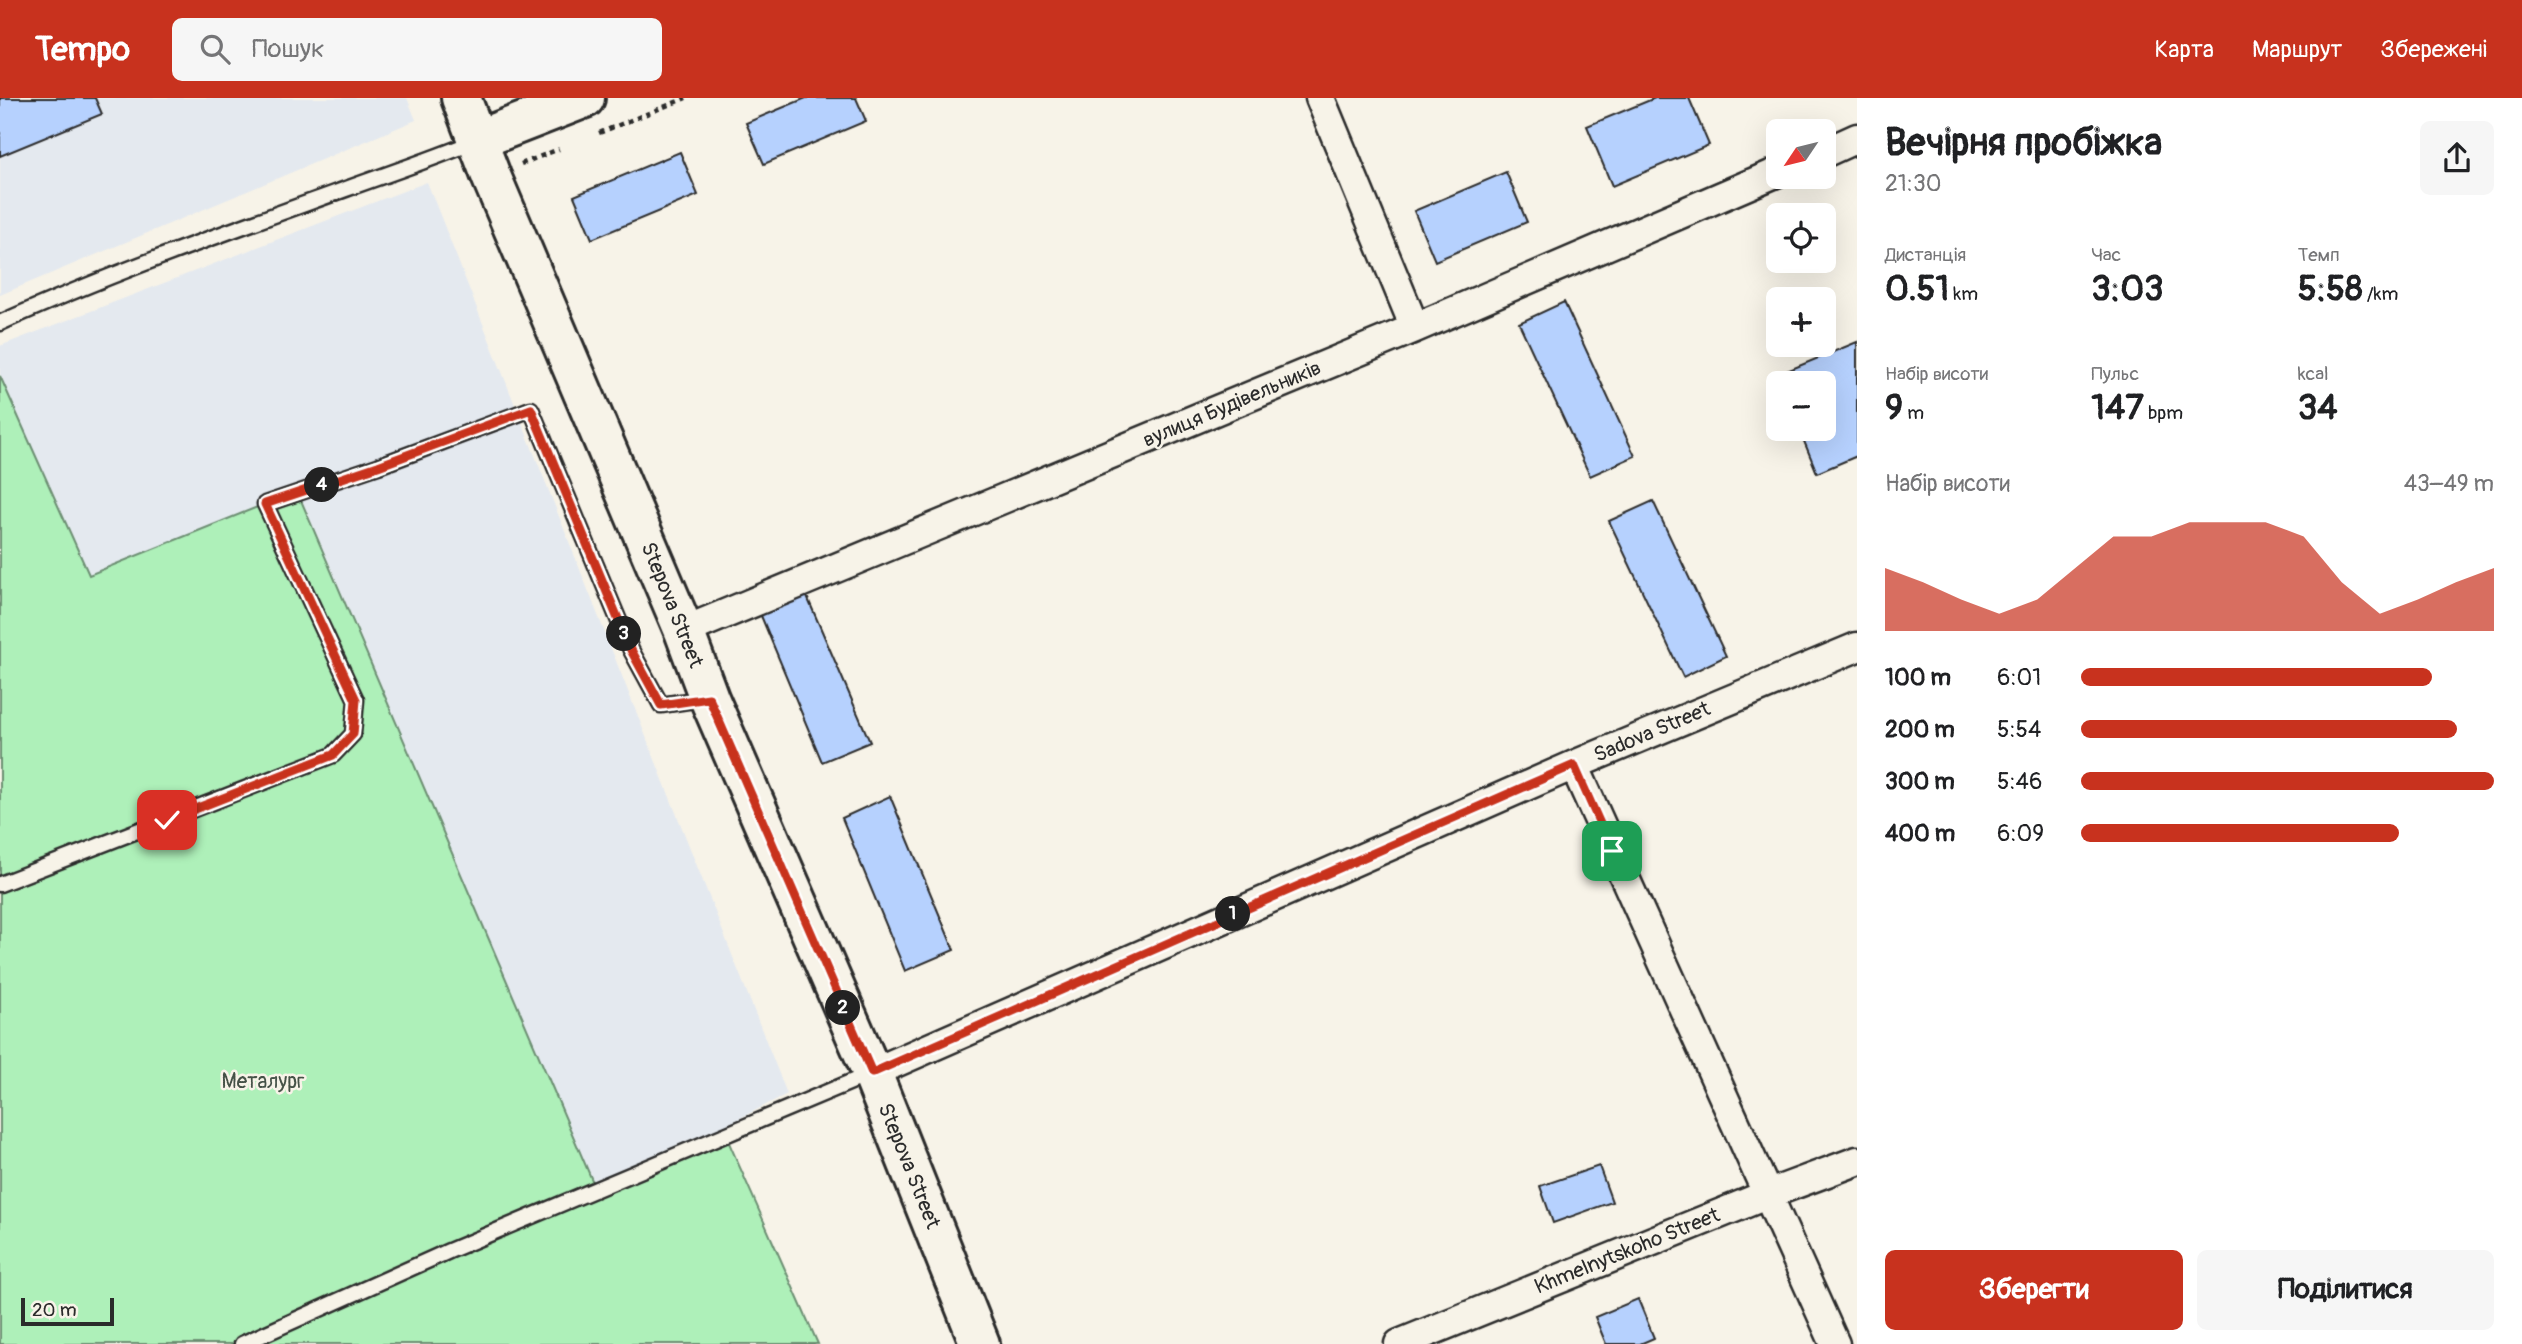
<!DOCTYPE html>
<html lang="uk">
<meta charset="utf-8">
<style>
:root{--surface:#fff;--page:#f6f6f6;--text:#202124;--muted:#757577;--accent:#c8321e}
body{margin:0;font-family:Pangolin,sans-serif;background:var(--page);color:var(--text);height:100vh;display:flex;flex-direction:column;font-size:26px;white-space:nowrap}
*{box-sizing:border-box;margin:0}
p{font-size:23px;color:var(--muted)}
.icon{flex:none;width:38px;height:38px;fill:none;stroke:currentColor;stroke-width:2;stroke-linecap:round;stroke-linejoin:round}
.map{position:relative;flex:1;overflow:hidden}
.details{display:flex;flex-direction:column;background:var(--surface);width:665px}
.details>*{flex:none}
.needle{width:46px;rotate:235deg}
.controls{position:absolute;left:1766px;top:21px;display:grid;gap:14px}
.controls a{display:grid;place-items:center;width:70px;height:70px;border-radius:10px;background:var(--surface);box-shadow:0 7px 28px #0002;font-size:35px}
.scale{position:absolute;left:21px;bottom:18px;width:93px;box-sizing:border-box;padding-left:7px;border:4px solid #2b2b2b;border-top:0;font-size:19px;line-height:24px;white-space:nowrap;color:#2b2b2b;-webkit-text-stroke:5px #f7f3e8;paint-order:stroke}
.pin{position:absolute;display:grid;place-items:center;width:60px;height:60px;color:#fff;margin:-30px;border-radius:14px;box-shadow:0 4px 10px #0006}
.km{position:absolute;width:35px;height:35px;margin:-18px;border-radius:50%;background:#222;color:#fff;font-size:19px;line-height:35px;text-align:center}
.round{display:grid;place-items:center;flex:none;width:74px;height:74px;border-radius:10px;background:var(--page)}
.summary{display:flex;align-items:center;justify-content:space-between;height:119px;padding:0 28px}
h1{font-size:38px;font-weight:700;line-height:52px}
.stats{display:grid;grid-template-columns:repeat(3,1fr);gap:10px;height:119px;padding:7px 28px}
.stats div{display:grid;align-content:center}
.stats b{font-size:35px;font-weight:700}
.stats small{font-size:19px;font-weight:400}
.stats p{font-size:19px}
.chart{height:196px;padding:14px 28px}
.chart p{display:flex;justify-content:space-between}
.chart svg{width:100%;height:126px;margin-top:7px;fill:var(--accent);opacity:.7}
.primary-button{display:flex;gap:14px;margin-top:auto;padding:14px 28px}
.primary-button a{flex:1;height:80px;border-radius:10px;background:var(--accent);color:#fff;font-size:28px;font-weight:700;line-height:80px;text-align:center}
.primary-button a+a{background:var(--page);color:var(--text)}
ul{padding:0 28px;list-style:none;font-size:23px}
li{display:grid;grid-template-columns:112px 84px 1fr;align-items:center;height:52px}
li i{height:18px;border-radius:9px;background:var(--accent)}
header{display:flex;align-items:center;gap:42px;box-sizing:border-box;height:98px;padding:0 35px;background:var(--accent);color:#fff}
header strong{font-size:33px}
nav{display:flex;gap:38px;margin-inline-start:auto;font-size:24px}
.search{width:490px;height:63px;background:var(--page);display:flex;align-items:center;gap:18px;box-sizing:border-box;padding:0 24px;border-radius:10px;color:var(--muted);font-size:26px}
main{display:flex;flex:1;min-height:0}
.map>svg:first-child{display:block}
</style>
<header>
<strong>Tempo</strong>
<div class="search"><svg class="icon" aria-label="search" viewBox="0 0 24 24"><circle cx="10" cy="10" r="6"/><path d="M15 15l6 6"/></svg>Пошук</div>
<nav><a>Карта</a><a>Маршрут</a><a>Збережені</a></nav>
</header>
<main>
<div class="map">
<svg width="1857" height="1246" viewBox="0 0 1857 1246">
<rect width="100%" height="100%" fill="#f7f3e8"/>
<filter id="ink" filterUnits="userSpaceOnUse"><feTurbulence type="fractalNoise" baseFrequency=".0143" numOctaves="2"/><feDisplacementMap in="SourceGraphic" scale="14" xChannelSelector="R" yChannelSelector="G"/><feConvolveMatrix kernelMatrix="1 2 1 2 8 2 1 2 1" color-interpolation-filters="sRGB"/></filter>
<g filter="url(#ink)">
<path fill="#e4e9ef" d="M0 0H407L416 22 0 197Z
M427 84 787 996 597 1094 298 393 89 477 0 278V248Z"/>
<path fill="#aef0b9" stroke="#6c8e72" stroke-width="2" d="M0 278 89 477 297 393 597 1094 723 1031 818 1246H0Z"/>
<path fill="#b6d1fe" stroke="#2b2b2b" stroke-width="2" d="M0 0H95L102 16 0 58Z
M806 0H856L866 23 764 66 746 25Z
M1655 0H1689L1709 47 1612 88 1587 28Z
M680 54 698 97 592 141 574 98Z
M1506 74 1527 124 1435 163 1414 113Z
M1564 204 1635 358 1590 378 1519 225Z
M1857 244V358L1817 375 1799 331H1824V285H1780L1777 277Z
M1653 403 1726 558 1683 579 1609 423Z
M805 494 870 644 822 664 759 513Z
M890 698 954 852 905 873 842 720Z
M1599 1068 1612 1104 1553 1125 1540 1088Z
M1638 1201 1654 1240 1640 1246H1606L1595 1219Z"/>
<g fill="none" stroke-linecap="round" stroke-linejoin="round">
<g stroke="#2b2b2b" stroke-width="19">
<path id="lane" d="M0 225C113 174 230 133 346 91 390 75 433 61 476 43
M0 786 333 657 353 636 356 602 265 406 378 368 531 311 631 552 661 607 708 600
M242 1246 449 1153 870 976"/>
</g>
<g stroke="#2b2b2b" stroke-width="33">
<path id="street" d="M1320 0 1415 230
M1824 55 1857 40
M684 533 1415 230 1778 74
M1574 667 1835 1246
M872 975 1574 667 1857 549
M1399 1246 1766 1097 1857 1063"/>
</g>
<g stroke="#2b2b2b" stroke-width="44">
<path id="secondary" d="M461 0 491 78 684 533 709 600 872 975 980 1246
M477 42 585 0"/>
</g>
<path stroke="#2b2b2b" stroke-width="4.5" stroke-dasharray="5 5" stroke-linecap="butt" d="M599 35 686 0
M521 66 559 51"/>
<use href="#lane" stroke="#f7f3e8" stroke-width="14"/>
<use href="#street" stroke="#f7f3e8" stroke-width="28"/>
<use href="#secondary" stroke="#f7f3e8" stroke-width="38"/>
</g>
</g>
<g fill="none" stroke-linecap="round" stroke-linejoin="round" filter="url(#ink)">
<g stroke="#fff" stroke-width="14">
<path id="route" d="M167 722 333 657 353 636 356 602 265 406 378 368 531 311 631 552 661 607 709 600 872 975 1574 667 1612 753"/>
</g>
<use href="#route" stroke="#c8321e" stroke-width="9"/>
</g>
<g text-anchor="middle" dominant-baseline="central" stroke-width="5" stroke-linejoin="round" paint-order="stroke">
<g font-size="21" fill="#2b2b2b" stroke="#f7f3e8">
<text transform="translate(1232 306) rotate(-23)">вулиця Будівельників</text>
<text transform="translate(672 507) rotate(68)">Stepova Street</text>
<text transform="translate(1652 634) rotate(-23)">Sadova Street</text>
<text transform="translate(909 1068) rotate(68)">Stepova Street</text>
<text transform="translate(1627 1153) rotate(-22)">Khmelnytskoho Street</text>
</g>
<g font-size="21" fill="#455247" stroke="#f7f3e8">
<text x="263" y="983">Металург</text>
</g>
</g>
</svg>
<div class="controls">
<a><svg class="needle" viewBox="-14 -14 28 28"><path d="M0-13l5 13h-10z" fill="#e53935"/><path d="M0 13l5-13h-10z" fill="#757577"/></svg></a>
<a><svg class="icon" aria-label="locate" viewBox="0 0 24 24"><circle cx="12" cy="12" r="6"/><path d="M12 2v4M12 18v4M2 12h4M18 12h4"/></svg></a>
<a>+</a>
<a>−</a>
</div>
<div class="scale">20 m</div>
<div class="pin" style="left:1612px;top:753px;background:#1e9e55"><svg class="icon" aria-label="arrive" viewBox="0 0 24 24"><path d="M6 21V4h12l-3 4 3 4H6"/></svg></div>
<div class="pin" style="left:167px;top:722px;background:#d93025"><svg class="icon" aria-label="check" viewBox="0 0 24 24"><path d="M5 12l5 5 9-10"/></svg></div>
<b class="km" style="left:1233px;top:816px">1</b>
<b class="km" style="left:843px;top:910px">2</b>
<b class="km" style="left:624px;top:536px">3</b>
<b class="km" style="left:322px;top:387px">4</b>
</div>
<section class="details">
<div class="summary"><div><h1>Вечірня пробіжка</h1><p>21:30</p></div><a class="round"><svg class="icon" aria-label="share" viewBox="0 0 24 24"><path d="M12 15V3M7 8l5-5 5 5M5 13v7h14v-7"/></svg></a></div>
<div class="stats">
<div><p>Дистанція</p><b>0.51<small> km</small></b></div>
<div><p>Час</p><b>3:03</b></div>
<div><p>Темп</p><b>5:58<small> /km</small></b></div>
</div>
<div class="stats">
<div><p>Набір висоти</p><b>9<small> m</small></b></div>
<div><p>Пульс</p><b>147<small> bpm</small></b></div>
<div><p>kcal</p><b>34</b></div>
</div>
<div class="chart"><p><span>Набір висоти</span>43–49 m</p>
<svg viewBox="0 0 160 44" preserveAspectRatio="none"><path d="M0 44V22L10 27L20 33L30 38L40 33L50 22L60 11L70 11L80 6L90 6L100 6L110 11L120 27L130 38L140 33L150 27L160 22V44z"/></svg>
</div>
<ul>
<li><b>100 m</b>6:01<i style="width:85%"></i></li>
<li><b>200 m</b>5:54<i style="width:91%"></i></li>
<li><b>300 m</b>5:46<i style="width:100%"></i></li>
<li><b>400 m</b>6:09<i style="width:77%"></i></li>
</ul>
<div class="primary-button"><a>Зберегти</a><a>Поділитися</a></div>
</section>
</main>
